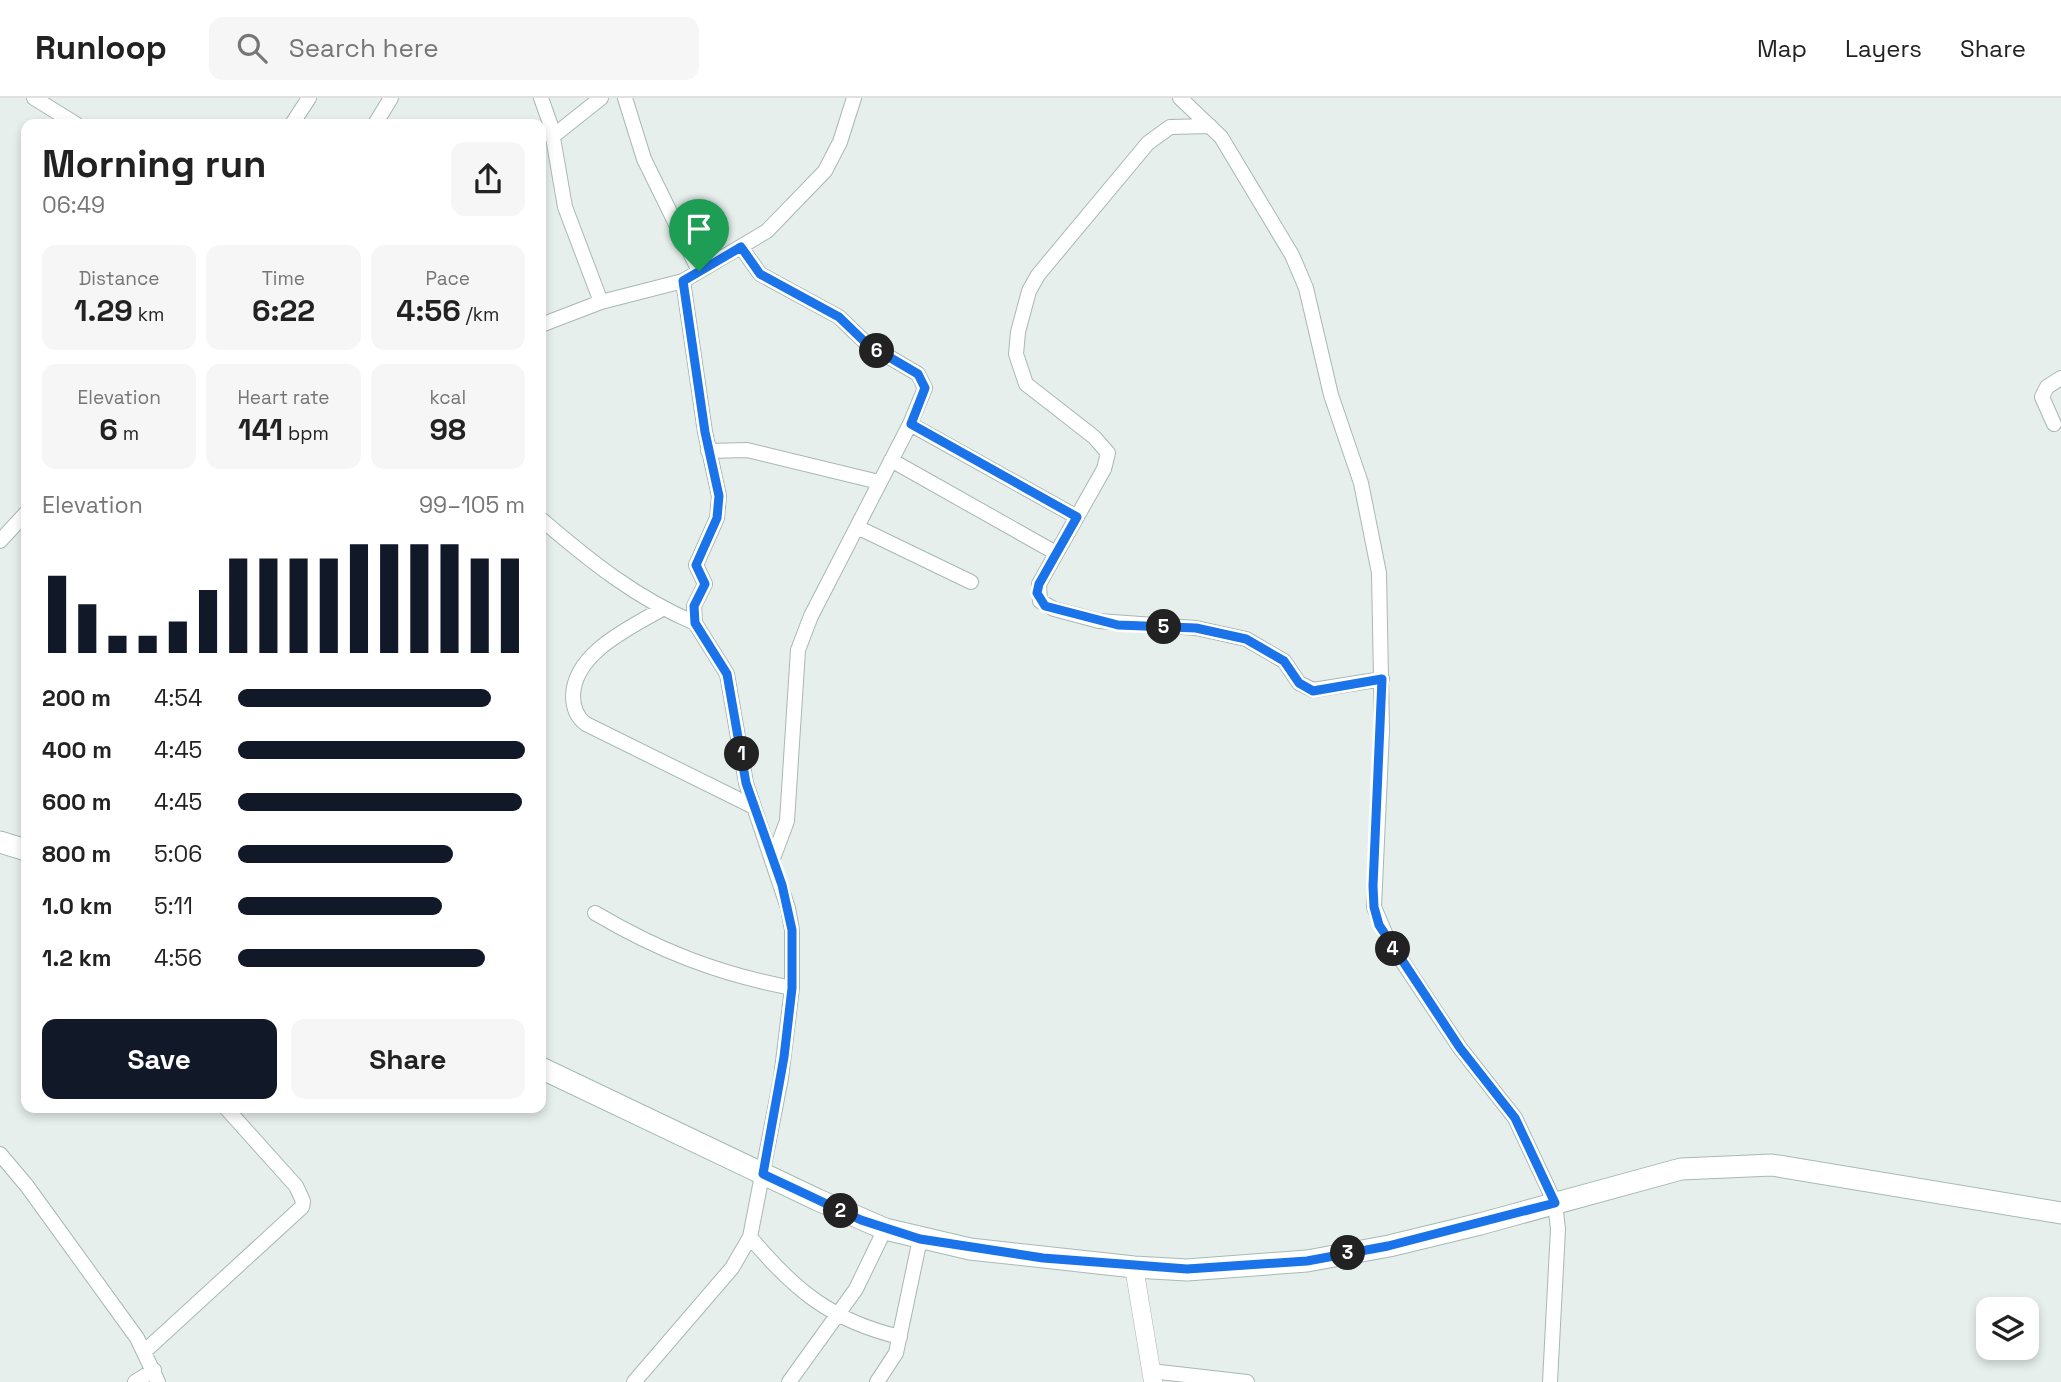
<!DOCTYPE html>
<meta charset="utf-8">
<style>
:root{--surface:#fff;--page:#f6f6f6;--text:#222;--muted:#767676;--line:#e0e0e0;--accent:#111827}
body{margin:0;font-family:"Space Grotesk",sans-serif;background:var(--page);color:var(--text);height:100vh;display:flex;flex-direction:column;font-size:26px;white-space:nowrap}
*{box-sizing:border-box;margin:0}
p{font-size:23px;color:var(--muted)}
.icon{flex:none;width:38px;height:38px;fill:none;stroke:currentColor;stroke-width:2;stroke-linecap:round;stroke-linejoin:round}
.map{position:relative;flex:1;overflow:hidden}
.details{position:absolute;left:21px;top:21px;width:525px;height:994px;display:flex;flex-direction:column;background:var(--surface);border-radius:14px;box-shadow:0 4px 10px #0003}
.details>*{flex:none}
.controls{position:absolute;left:1976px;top:1199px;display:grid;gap:14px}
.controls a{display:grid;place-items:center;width:63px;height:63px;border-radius:14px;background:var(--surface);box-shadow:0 4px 10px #0003;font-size:35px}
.pin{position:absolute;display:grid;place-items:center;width:60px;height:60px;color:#fff;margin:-72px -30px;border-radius:50% 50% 50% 0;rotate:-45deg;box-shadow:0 0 7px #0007}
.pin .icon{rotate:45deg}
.km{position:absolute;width:35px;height:35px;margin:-18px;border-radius:50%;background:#222;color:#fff;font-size:19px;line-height:35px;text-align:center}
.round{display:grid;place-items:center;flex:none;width:74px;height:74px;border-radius:14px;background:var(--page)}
.headline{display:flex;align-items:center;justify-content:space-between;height:119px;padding:0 21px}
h1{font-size:38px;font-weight:800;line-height:52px}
.metrics{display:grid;grid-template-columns:repeat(3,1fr);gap:10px;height:119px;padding:7px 21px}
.metrics div{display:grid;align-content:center;border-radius:14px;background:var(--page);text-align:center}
.metrics b{font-size:30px;font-weight:800}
.metrics small{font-size:19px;font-weight:400}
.metrics p{font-size:19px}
.chart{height:196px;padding:14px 21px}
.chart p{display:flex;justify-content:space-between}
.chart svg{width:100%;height:126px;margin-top:7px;stroke:var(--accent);stroke-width:6}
.cta{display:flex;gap:14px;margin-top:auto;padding:14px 21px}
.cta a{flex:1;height:80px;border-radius:14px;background:var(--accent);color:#fff;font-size:28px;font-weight:800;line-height:80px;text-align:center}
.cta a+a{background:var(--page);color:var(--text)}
ul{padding:0 21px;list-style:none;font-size:23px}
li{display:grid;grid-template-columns:112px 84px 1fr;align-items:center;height:52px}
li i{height:18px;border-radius:9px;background:var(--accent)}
header{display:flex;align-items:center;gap:42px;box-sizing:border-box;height:98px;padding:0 35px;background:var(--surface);border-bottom:2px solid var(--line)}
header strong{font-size:33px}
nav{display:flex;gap:38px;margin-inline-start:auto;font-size:24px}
.search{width:490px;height:63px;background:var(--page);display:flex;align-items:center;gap:18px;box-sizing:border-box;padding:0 24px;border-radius:14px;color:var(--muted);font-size:26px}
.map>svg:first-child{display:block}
</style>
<header>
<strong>Runloop</strong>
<div class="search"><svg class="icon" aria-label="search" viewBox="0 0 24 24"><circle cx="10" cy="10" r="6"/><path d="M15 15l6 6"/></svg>Search here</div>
<nav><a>Map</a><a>Layers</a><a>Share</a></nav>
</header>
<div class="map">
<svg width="2061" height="1284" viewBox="0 0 2061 1284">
<rect width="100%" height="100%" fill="#e6efeb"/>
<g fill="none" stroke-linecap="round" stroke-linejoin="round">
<g stroke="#a8b8b2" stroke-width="16">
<path id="minor" d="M34 0 76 26
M541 0 551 28 565 109 601 204
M625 0 644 61 699 173
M1180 0 1221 39 1292 157 1306 190 1331 297 1361 385 1379 475 1382 633 1374 809 1388 842 1460 950 1515 1020 1555 1105 1558 1131 1550 1284
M292 26 309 0
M375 26 391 0
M1210 28 1170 29 1148 45 1038 177 1029 193 1018 234 1016 256 1026 286 1094 339 1108 355 1104 371 1039 486 1040 503 1054 511 1099 523 1196 530 1246 541 1284 563 1299 585 1313 592 1382 581
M552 39 601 0
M741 149 760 176 839 219 867 246 918 276 925 290 910 326 811 518 798 552 787 723 772 763
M541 227 601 204 683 183 767 133 825 73 840 44 854 0
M910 326 1077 419
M2054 326 2042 299 2047 289 2061 280
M708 353 747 352 879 384
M891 362 1056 455
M541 421C590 463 636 500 695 525
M857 429 971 484
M0 443 26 415
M662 511C630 530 575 554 573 597 573 609 576 619 586 626L752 708
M595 815C659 853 719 876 792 890
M0 1056 27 1088 137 1240 158 1284
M750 1139C794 1192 832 1223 900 1239
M145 1253 302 1109 303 1103 296 1088 226 1010
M1151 1273 1247 1284
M135 1284 154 1272
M634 1284 732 1170 750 1139 781 980 792 890V832L788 810 746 685 727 576 695 525 694 508 705 486 696 467 717 420 719 398 705 334 683 183
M789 1284 856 1191 885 1131
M877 1284 896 1255 920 1141"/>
</g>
<g stroke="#a8b8b2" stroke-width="19">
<path id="tertiary" d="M1134 1169 1153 1284"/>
</g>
<g stroke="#a4bbb3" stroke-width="23">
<path id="secondary" d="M0 744 26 752
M541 970 818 1102 885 1131 970 1151 1134 1169 1187 1172 1307 1163 1389 1148 1480 1126 1681 1071 1772 1067 2061 1115"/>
</g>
<use href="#minor" stroke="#fff" stroke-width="14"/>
<use href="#tertiary" stroke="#fff" stroke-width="18"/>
<use href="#secondary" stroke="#fff" stroke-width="21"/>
</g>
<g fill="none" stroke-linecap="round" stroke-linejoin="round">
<g stroke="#fff" stroke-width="14">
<path id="route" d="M741 149 760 176 839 219 867 246 918 276 925 290 911 326 1077 419 1039 486 1037 495 1045 508 1118 527 1196 530 1246 541 1284 563 1299 585 1313 593 1382 581 1373 788 1374 809 1379 827 1460 950 1515 1020 1555 1105 1388 1148 1307 1163 1187 1171 1043 1160 920 1141 861 1122 763 1076 784 959 792 890V832L782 787 746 685 727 576 695 525 694 508 705 486 696 467 717 420 719 398 705 334 683 183Z"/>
</g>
<use href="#route" stroke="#1a73e8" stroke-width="9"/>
</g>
</svg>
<div class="controls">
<a><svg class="icon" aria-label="layers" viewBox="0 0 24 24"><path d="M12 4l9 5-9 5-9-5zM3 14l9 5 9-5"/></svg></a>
</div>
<div class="pin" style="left:699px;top:173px;background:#1e9e55"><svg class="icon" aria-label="arrive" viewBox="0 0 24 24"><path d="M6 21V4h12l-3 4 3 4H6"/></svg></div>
<b class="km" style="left:742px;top:656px">1</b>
<b class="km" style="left:841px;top:1113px">2</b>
<b class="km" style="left:1348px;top:1155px">3</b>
<b class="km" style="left:1393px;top:851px">4</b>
<b class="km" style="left:1164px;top:529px">5</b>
<b class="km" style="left:877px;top:253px">6</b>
<section class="details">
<div class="headline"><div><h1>Morning run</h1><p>06:49</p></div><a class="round"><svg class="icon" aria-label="share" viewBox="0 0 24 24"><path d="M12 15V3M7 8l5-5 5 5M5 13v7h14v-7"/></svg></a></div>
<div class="metrics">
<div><p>Distance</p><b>1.29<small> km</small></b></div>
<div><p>Time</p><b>6:22</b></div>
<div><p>Pace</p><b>4:56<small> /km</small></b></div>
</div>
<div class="metrics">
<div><p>Elevation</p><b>6<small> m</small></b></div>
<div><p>Heart rate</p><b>141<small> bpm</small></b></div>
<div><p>kcal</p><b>98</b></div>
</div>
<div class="chart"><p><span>Elevation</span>99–105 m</p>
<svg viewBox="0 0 160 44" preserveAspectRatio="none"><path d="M5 44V17M15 44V27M25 44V38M35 44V38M45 44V33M55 44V22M65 44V11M75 44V11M85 44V11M95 44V11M105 44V6M115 44V6M125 44V6M135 44V6M145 44V11M155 44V11"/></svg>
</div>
<ul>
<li><b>200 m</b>4:54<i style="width:88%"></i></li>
<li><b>400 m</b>4:45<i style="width:100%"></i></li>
<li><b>600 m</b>4:45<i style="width:99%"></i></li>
<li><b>800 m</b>5:06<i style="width:75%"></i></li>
<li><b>1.0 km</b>5:11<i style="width:71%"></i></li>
<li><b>1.2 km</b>4:56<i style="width:86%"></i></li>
</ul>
<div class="cta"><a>Save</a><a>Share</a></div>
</section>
</div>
